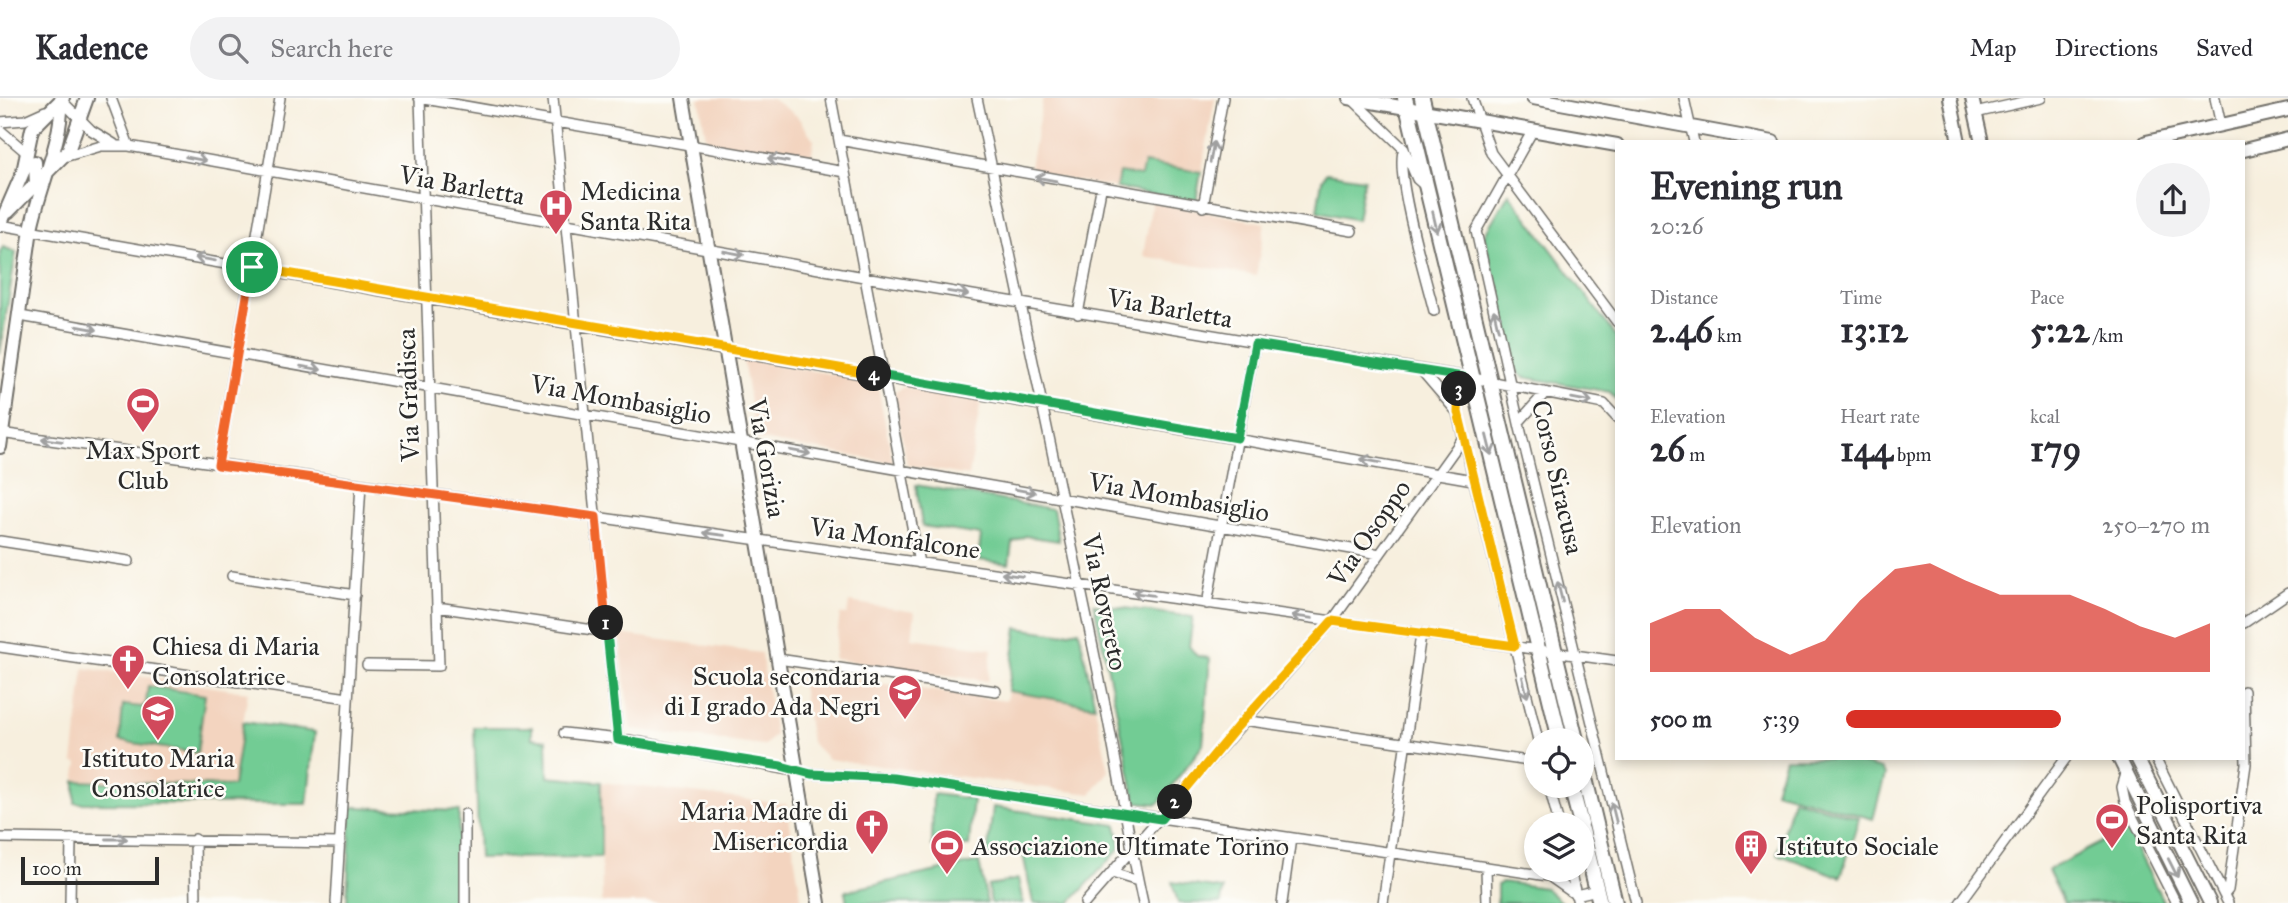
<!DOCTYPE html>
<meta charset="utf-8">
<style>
:root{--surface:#fff;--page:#f2f2f3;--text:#2b2b33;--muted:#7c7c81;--line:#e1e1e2;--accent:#d93025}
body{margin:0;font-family:"IM FELL Great Primer",serif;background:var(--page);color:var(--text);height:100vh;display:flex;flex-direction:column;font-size:26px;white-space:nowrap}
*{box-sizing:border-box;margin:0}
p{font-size:23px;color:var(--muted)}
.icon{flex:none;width:38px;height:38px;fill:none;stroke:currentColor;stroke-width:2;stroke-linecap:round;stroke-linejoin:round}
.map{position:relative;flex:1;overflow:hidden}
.side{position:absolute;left:1615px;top:42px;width:630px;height:620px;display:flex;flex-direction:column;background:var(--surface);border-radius:0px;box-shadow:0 4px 10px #0003}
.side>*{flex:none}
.tools{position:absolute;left:1524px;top:630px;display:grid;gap:14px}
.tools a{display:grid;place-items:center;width:70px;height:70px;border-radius:50%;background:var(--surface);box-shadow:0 4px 10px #0003;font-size:35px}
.scale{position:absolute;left:21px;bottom:18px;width:138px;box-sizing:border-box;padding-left:7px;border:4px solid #2b2b2b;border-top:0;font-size:19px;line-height:24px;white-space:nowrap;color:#2b2b2b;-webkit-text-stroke:5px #fdfcf7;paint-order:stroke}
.pin{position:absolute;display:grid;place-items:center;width:60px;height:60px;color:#fff;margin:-30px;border:4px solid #fff;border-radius:50%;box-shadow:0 2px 7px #0007}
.km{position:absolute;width:35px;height:35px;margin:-18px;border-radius:50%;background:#222;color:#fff;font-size:19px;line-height:35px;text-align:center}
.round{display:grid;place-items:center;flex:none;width:74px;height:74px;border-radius:37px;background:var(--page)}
.head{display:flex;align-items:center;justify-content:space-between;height:119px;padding:0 35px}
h1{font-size:38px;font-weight:800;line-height:52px}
.metrics{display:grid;grid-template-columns:repeat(3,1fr);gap:10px;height:119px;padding:7px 35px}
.metrics div{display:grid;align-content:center}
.metrics b{font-size:35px;font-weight:800}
.metrics small{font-size:19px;font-weight:400}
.metrics p{font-size:19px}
.chart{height:196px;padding:14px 35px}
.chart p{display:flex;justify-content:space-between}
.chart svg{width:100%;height:126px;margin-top:7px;fill:var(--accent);opacity:.7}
ul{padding:0 35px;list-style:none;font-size:23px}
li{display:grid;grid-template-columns:112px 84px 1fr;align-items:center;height:52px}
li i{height:18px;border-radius:9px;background:var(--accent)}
header{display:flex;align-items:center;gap:42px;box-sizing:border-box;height:98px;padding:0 35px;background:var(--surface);border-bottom:2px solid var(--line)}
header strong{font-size:33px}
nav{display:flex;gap:38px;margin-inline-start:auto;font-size:24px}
.search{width:490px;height:63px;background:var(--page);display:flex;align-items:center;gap:18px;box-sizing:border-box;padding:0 24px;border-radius:38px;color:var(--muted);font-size:26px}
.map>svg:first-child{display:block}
</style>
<header>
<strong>Kadence</strong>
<div class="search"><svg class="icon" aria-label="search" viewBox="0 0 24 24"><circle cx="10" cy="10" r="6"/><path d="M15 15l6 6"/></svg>Search here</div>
<nav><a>Map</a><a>Directions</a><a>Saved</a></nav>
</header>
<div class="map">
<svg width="2288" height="805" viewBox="0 0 2288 805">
<rect width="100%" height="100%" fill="#fdfcf7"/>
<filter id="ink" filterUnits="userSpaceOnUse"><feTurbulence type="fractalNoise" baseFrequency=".0143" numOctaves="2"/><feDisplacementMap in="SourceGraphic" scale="14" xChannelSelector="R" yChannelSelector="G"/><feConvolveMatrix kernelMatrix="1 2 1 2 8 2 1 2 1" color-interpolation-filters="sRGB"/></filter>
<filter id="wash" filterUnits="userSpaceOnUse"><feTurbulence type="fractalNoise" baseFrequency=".00686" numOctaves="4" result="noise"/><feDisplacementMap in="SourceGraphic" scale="28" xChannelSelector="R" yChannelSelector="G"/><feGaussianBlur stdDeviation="1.57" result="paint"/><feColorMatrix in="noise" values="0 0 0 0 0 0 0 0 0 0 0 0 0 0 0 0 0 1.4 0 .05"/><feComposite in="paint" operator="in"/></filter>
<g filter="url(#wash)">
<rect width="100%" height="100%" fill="#f7efde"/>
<path fill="#f3d4bf" d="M699 0H771L797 18 814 42 811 62 707 45Z
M1043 0H1215L1196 104 1029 74Z
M1152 104 1265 125 1256 178 1143 158Z
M743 261 877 284 893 365 756 341Z
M903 289 981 302 969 378 907 367 894 295Z
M849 504 915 514 912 540 992 551 988 583 834 561 840 516 847 517Z
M619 536 761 555 775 637 764 648 631 631Z
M84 570 248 594 233 688 75 683 78 665 73 664Z
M800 574 1006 603 1008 593 1095 608 1109 673 1091 696 828 661 811 644Z
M601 684 786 706 802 805H602Z"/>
<path fill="#72cc94" stroke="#4e7c60" stroke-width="2" d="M1144 65 1201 74 1196 104 1116 90 1119 75 1141 78Z
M1326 75 1364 81 1357 122 1317 113 1322 82Z
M1509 95 1617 239V302L1610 294 1523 279 1514 270 1484 137Z
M3 149 16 154 0 255V154Z
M916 387 1053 411 1059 443 1025 438 1012 445 1009 466 978 462 981 437 922 428Z
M1094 506 1193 519 1189 548 1197 558 1210 560 1203 647 1158 706 1136 704Z
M1017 530 1060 536 1079 532 1095 608 1008 593Z
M148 588 205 597 197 655 120 643 123 607 142 609 146 605Z
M243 624 315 634 307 706 75 705V683L233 688Z
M474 629H532V640L547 642 548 679 601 684V759L479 760Z
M1785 660H1842L1881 671 1885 677 1873 721 1775 693Z
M933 696 973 701 969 748H932Z
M1793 701 1859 720 1841 779 1777 756Z
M354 709 459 713 457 805H347L351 711Z
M993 709 1116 727 1121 749 1070 805H1033L1023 756 1016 753 987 759Z
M2127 731 2164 805H2064L2048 772Z
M979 764 987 805H847L845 793Z
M1018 781 1023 805H991L988 788Z
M1172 784 1223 791 1221 805H1178Z
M1503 784 1545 790 1562 805H1497V787Z"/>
</g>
<g filter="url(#ink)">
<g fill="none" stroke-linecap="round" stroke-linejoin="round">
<g stroke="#72706a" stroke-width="12">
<path id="street" d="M111 0 129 48
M419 0 845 74
M553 0 618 642
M831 0 919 465
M977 0C1019 201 1063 401 1104 602 1118 670 1128 737 1143 805
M1472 0 1491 55 1617 224
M1684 0 1694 44
M2215 0 2221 27
M1352 1 1404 51 1417 81 1425 88
M61 2 91 32 114 46
M1975 15 2041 0
M0 24 25 22 45 13
M0 32 27 55
M1533 32 1476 133 1520 330 1636 805
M839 42 1352 133
M1404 51C1393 71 1427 185 1434 213
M64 59 101 48H129L864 179 1473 280 1604 306 1617 320
M1203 109 1223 0
M1 123 0 127 1473 382
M1078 216 1101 91
M20 218 1380 456
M1422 273 1457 314 1538 642
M1457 311 1463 279
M1519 324 1545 295
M0 335 1617 563
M218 367 280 0
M0 443 129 463
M232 478 355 497
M1207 506 1255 246
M437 509 607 534
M2244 525 2288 495
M0 549 348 600
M778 561 996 593
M367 567 439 568 420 0
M1243 622 1536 664
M564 635 628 642 811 676 893 680 1541 777 1549 778 1576 797 1597 792
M2155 660 2228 805
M2126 676 2122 689 2125 704 2176 805
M1549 688 1559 726
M0 740 340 745
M195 741 196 805
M1486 769 1487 805
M1570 772 1578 805
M1112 775 1138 783
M2224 797 2228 792 2246 666 2244 593
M70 805 71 741
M336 805 361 386
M465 805V716
M1085 805 1332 523 1463 340
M1282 805 1291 740
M1383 805 1421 536
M1960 805 2066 660"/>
</g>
<g stroke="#72706a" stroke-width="16">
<path id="secondary" d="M683 0 819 805
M1349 0 1617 47
M1533 0 1773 44
M1950 0 1959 44
M1972 0 1982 44
M2146 44 2288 12
M2244 52 2288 41
M35 64 36 87
M8 114 68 53 87 0
M0 127 23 74 32 31 63 0
M0 349 31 131C39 89 64 40 61 0
M2119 660 2191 805
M2137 660 2210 805"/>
</g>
<g stroke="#72706a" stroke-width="18">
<path id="primary" d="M1405 0 1560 642
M1422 0 1576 642
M1582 668 1615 805
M1571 688 1581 726
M1582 732 1600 805"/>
</g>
<use href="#street" stroke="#fff" stroke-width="9"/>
<use href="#secondary" stroke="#fff" stroke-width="12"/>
<use href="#primary" stroke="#fff" stroke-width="14"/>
</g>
<defs><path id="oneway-shaft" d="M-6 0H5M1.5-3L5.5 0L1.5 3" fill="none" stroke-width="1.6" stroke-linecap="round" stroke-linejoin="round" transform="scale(1.75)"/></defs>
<g stroke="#a0a0a0">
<use href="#oneway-shaft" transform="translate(1212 54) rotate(-80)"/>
<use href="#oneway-shaft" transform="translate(196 61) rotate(11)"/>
<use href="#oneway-shaft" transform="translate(778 62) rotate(-170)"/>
<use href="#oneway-shaft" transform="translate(1046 81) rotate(-170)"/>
<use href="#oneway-shaft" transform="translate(1435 124) rotate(77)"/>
<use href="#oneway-shaft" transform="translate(734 155) rotate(10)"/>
<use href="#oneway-shaft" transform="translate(205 161) rotate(-170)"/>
<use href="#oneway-shaft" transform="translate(958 195) rotate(9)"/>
<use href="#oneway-shaft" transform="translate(1496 222) rotate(-103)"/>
<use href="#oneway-shaft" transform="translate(87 230) rotate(10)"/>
<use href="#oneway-shaft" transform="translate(311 270) rotate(10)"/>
<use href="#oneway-shaft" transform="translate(1582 302) rotate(10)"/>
<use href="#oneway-shaft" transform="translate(52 342) rotate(-172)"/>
<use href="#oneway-shaft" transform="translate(1489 347) rotate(76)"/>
<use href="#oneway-shaft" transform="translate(800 354) rotate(10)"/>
<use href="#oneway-shaft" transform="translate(1371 363) rotate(-170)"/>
<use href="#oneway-shaft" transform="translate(1025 393) rotate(10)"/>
<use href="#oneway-shaft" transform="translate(714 436) rotate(-172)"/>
<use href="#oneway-shaft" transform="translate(1012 477) rotate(-172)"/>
<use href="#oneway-shaft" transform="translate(1560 494) rotate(-104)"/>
<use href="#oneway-shaft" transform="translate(1143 496) rotate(-172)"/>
<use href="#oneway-shaft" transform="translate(1302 519) rotate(-172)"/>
<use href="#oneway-shaft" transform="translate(1525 589) rotate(76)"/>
<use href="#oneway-shaft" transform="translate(1614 715) rotate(-104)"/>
<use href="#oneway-shaft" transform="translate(117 741)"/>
<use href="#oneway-shaft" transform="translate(2173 770) rotate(63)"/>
</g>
</g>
<g fill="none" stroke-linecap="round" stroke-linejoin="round" filter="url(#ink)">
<g stroke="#fff" stroke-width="14">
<path id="split-1" d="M252 169 218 367 596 419 606 525"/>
</g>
<g stroke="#fff" stroke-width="14">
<path id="split-2" d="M606 525 618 642 781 668 811 676 893 680 1161 721 1175 704"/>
</g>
<g stroke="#fff" stroke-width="14">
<path id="split-3" d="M1175 704 1237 629 1332 523 1515 548 1458 314 1459 291"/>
</g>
<g stroke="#fff" stroke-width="14">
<path id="split-4" d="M874 276 1237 340 1255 246 1463 279 1459 291"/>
</g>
<g stroke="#fff" stroke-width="14">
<path id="split-5" d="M252 169 874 276"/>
</g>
<use href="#split-1" stroke="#f0652b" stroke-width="9"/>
<use href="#split-2" stroke="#22a559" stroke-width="9"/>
<use href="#split-3" stroke="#f5b400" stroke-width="9"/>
<use href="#split-4" stroke="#22a559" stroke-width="9"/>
<use href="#split-5" stroke="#f5b400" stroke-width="9"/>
</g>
<defs>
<g id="hospital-pin" transform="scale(1.75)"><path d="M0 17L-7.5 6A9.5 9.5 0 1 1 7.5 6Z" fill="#d1495b" stroke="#fdfcf7"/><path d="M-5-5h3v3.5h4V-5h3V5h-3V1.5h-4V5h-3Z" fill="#fff"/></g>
<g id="stadium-pin" transform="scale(1.75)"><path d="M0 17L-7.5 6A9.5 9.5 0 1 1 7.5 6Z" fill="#d1495b" stroke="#fdfcf7"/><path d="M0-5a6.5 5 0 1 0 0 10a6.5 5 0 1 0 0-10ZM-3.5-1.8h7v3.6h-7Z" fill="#fff"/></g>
<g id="church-pin" transform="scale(1.75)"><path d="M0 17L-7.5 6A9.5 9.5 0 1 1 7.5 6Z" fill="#d1495b" stroke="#fdfcf7"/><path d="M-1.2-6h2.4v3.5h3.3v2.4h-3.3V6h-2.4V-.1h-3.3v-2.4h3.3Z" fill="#fff"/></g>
<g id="school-pin" transform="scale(1.75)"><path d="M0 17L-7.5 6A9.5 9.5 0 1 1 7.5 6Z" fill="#d1495b" stroke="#fdfcf7"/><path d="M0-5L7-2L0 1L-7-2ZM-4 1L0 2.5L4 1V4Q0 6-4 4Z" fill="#fff"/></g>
<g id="building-pin" transform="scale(1.75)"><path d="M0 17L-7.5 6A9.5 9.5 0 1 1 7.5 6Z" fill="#d1495b" stroke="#fdfcf7"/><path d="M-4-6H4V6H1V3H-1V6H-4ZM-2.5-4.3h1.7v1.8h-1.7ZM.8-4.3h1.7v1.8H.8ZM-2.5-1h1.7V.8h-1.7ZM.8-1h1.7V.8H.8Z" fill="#fff"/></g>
</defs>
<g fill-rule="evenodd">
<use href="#hospital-pin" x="556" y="108"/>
<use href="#stadium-pin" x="143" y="306"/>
<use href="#church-pin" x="128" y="563"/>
<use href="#school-pin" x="905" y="593"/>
<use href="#school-pin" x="158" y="614"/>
<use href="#stadium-pin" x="2112" y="722"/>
<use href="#church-pin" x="872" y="728"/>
<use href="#stadium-pin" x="947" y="748"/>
<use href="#building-pin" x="1751" y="748"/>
</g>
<g text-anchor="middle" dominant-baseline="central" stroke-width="5" stroke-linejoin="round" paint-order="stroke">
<g font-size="26" fill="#2b2b2b" stroke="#fdfcf7">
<text transform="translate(462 87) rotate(10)">Via Barletta</text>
<text transform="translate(1170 210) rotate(10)">Via Barletta</text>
<text transform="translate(408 297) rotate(-92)">Via Gradisca</text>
<text transform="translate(621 301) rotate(10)">Via Mombasiglio</text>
<text transform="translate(767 360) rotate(80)">Via Gorizia</text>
<text transform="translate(1558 379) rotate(77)">Corso Siracusa</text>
<text transform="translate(1179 399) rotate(10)">Via Mombasiglio</text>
<text transform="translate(1369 435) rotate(-55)">Via Osoppo</text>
<text transform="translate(895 440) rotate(8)">Via Monfalcone</text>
<text transform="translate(1105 504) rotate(78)">Via Rovereto</text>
</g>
<g font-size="26" fill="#2b2b2b" stroke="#fdfcf7" text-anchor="start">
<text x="580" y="93">Medicina<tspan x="580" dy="30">Santa Rita</tspan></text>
<text x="143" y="352" text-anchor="middle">Max Sport<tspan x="143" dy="30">Club</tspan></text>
<text x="152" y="548">Chiesa di Maria<tspan x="152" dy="30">Consolatrice</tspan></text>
<text x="880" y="578" text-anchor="end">Scuola secondaria<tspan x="880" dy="30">di I grado Ada Negri</tspan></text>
<text x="158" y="660" text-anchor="middle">Istituto Maria<tspan x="158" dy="30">Consolatrice</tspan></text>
<text x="2136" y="707">Polisportiva<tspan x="2136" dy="30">Santa Rita</tspan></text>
<text x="848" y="713" text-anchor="end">Maria Madre di<tspan x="848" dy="30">Misericordia</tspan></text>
<text x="972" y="748">Associazione Ultimate Torino</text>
<text x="1776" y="748">Istituto Sociale</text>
</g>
</g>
</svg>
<div class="tools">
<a><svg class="icon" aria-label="locate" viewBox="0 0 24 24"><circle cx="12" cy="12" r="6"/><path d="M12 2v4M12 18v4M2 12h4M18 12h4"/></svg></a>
<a><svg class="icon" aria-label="layers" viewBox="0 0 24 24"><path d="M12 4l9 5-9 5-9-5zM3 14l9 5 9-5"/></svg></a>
</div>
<div class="scale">100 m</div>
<div class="pin" style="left:252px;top:169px;background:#1e9e55"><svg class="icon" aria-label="arrive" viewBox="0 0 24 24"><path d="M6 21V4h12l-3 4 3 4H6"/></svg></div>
<b class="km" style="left:606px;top:525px">1</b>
<b class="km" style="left:1175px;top:704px">2</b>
<b class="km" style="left:1459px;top:291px">3</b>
<b class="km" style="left:874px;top:276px">4</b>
<section class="side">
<div class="head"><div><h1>Evening run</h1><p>20:26</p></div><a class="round"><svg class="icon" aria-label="share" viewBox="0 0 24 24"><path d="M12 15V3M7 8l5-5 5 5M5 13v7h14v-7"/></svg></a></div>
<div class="metrics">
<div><p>Distance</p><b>2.46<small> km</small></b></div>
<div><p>Time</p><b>13:12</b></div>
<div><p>Pace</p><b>5:22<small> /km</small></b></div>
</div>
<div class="metrics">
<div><p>Elevation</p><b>26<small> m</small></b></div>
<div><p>Heart rate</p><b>144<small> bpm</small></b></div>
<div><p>kcal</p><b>179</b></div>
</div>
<div class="chart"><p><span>Elevation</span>250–270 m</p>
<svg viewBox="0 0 160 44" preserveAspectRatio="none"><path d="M0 44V27L10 22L20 22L30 32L40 38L50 33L60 19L70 8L80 6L90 12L100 17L110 17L120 17L130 22L140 28L150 32L160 27V44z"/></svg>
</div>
<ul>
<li><b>500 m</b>5:39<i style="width:59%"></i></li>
</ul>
</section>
</div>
